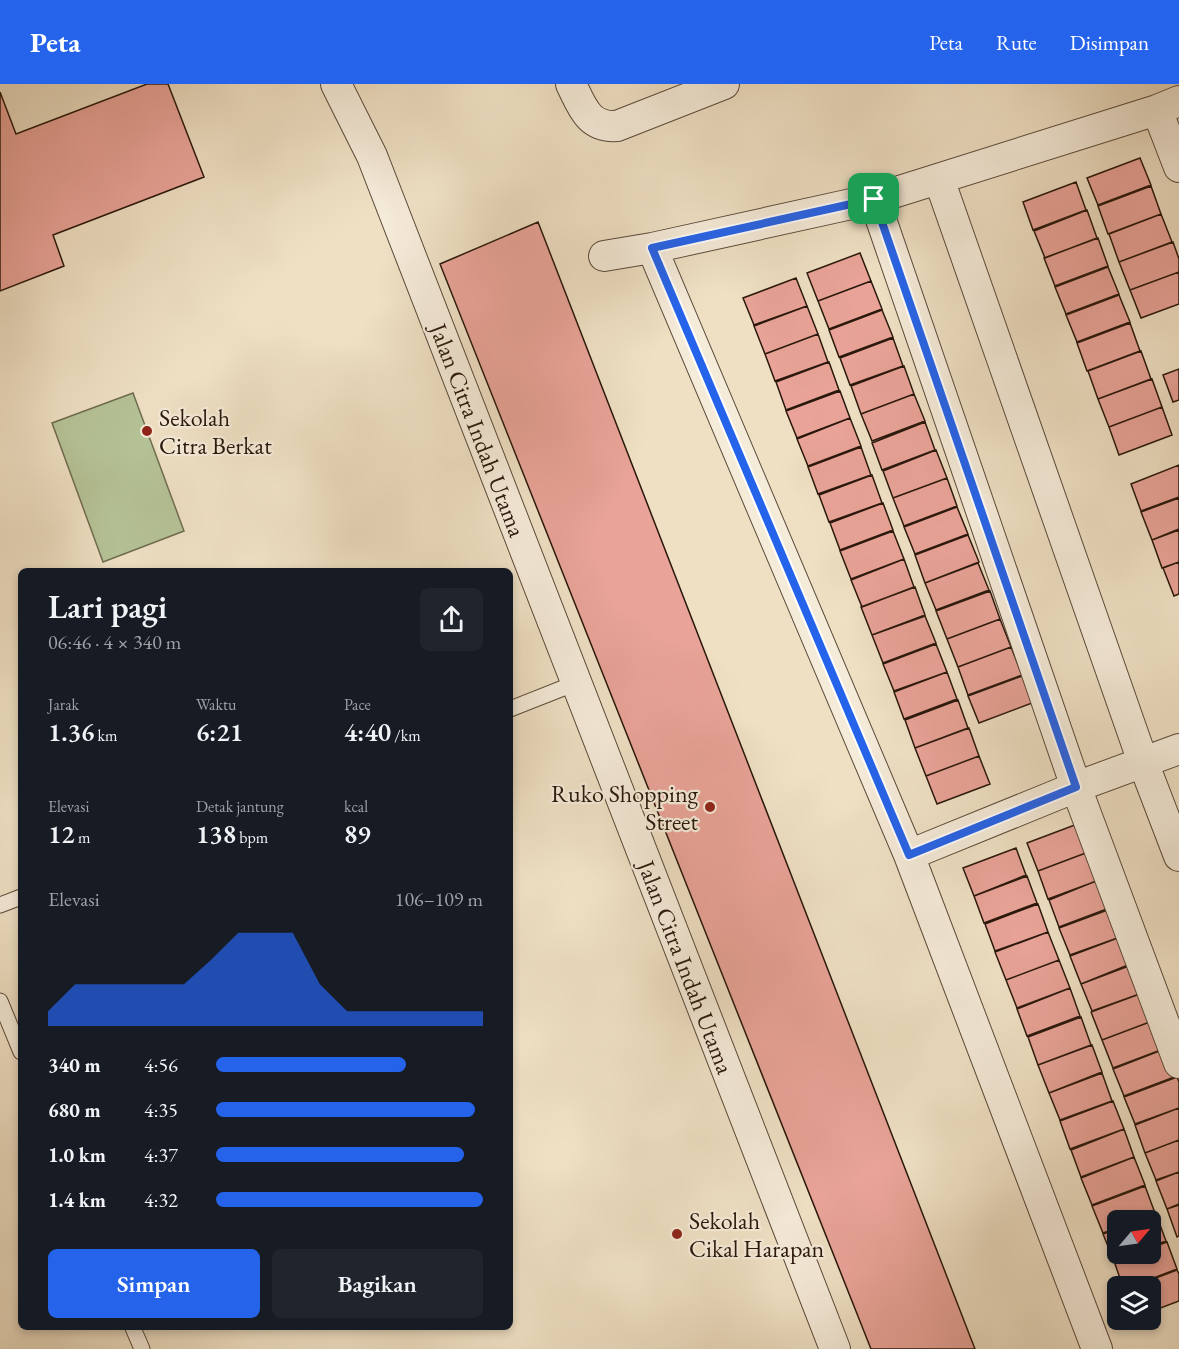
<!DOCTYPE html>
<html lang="id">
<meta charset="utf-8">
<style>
:root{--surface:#171b24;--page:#20242c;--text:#f1f3f6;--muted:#9ea1a6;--accent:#2563eb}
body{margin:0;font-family:"EB Garamond",serif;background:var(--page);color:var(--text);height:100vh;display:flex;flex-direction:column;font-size:22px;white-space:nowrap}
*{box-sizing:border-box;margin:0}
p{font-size:20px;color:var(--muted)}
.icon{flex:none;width:33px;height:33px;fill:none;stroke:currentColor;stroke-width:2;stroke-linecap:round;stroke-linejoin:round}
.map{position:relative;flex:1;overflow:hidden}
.details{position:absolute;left:18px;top:484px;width:495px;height:762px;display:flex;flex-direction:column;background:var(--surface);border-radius:9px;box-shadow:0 3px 9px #0003}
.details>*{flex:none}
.needle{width:39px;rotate:61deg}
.fabs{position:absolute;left:1107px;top:1126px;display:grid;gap:12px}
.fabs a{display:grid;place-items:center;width:54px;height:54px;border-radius:9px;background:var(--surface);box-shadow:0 3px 9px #0003;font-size:30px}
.pin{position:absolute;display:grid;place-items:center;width:51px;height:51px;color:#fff;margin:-26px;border-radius:12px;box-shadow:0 3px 9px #0006}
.round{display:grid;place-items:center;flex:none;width:63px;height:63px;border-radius:9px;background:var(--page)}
.head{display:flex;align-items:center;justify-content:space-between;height:102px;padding:0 30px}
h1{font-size:33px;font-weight:600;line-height:45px}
.metrics{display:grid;grid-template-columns:repeat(3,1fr);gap:9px;height:102px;padding:6px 30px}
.metrics div{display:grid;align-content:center}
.metrics b{font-size:26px;font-weight:600}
.metrics small{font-size:16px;font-weight:400}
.metrics p{font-size:16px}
.chart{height:168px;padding:12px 30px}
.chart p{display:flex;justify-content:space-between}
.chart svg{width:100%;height:108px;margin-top:6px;fill:var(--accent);opacity:.7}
.cta{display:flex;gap:12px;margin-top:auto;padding:12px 30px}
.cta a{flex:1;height:69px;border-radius:9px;background:var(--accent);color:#fff;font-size:24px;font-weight:600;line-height:69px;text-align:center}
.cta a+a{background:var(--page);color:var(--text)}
ul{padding:0 30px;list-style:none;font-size:20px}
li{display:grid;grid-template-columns:96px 72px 1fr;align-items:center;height:45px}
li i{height:15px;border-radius:8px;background:var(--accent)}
header{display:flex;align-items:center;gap:36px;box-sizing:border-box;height:84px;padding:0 30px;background:var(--accent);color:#fff}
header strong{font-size:28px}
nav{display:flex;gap:33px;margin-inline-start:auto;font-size:21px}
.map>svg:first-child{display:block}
</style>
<header>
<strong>Peta</strong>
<nav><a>Peta</a><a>Rute</a><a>Disimpan</a></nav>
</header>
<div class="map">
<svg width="1179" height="1265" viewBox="0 0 1179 1265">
<rect width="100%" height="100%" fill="#efe0c4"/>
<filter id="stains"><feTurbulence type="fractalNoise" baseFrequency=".00333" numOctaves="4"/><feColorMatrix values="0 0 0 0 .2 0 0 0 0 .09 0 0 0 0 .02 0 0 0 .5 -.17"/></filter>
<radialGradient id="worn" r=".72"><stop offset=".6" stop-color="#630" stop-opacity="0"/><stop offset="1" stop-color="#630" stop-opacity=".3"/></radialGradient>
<path fill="#b5c397" stroke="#6f6d51" stroke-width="1.5" d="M133 309 184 447 103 478 52 339Z"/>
<path fill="#e9a398" stroke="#29170b" stroke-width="1.5" d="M147 0H168L204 93 53 151 64 182 0 207V8L16 50Z
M1140 74 1151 101 1098 121 1087 94Z
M1076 98 1086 126 1033 146 1023 118Z
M1151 102 1161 130 1108 150 1098 122Z
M1087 126 1097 154 1045 174 1034 147Z
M1161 130 1172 158 1119 178 1109 150Z
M538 138 975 1265H871L440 180Z
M1098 154 1108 182 1055 202 1044 174Z
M1173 158 1179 175V188L1130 206 1119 178Z
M860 169 871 197 818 217 807 189Z
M1108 183 1119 210 1066 230 1055 203Z
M1179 188V220L1141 234 1130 206Z
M796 194 807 222 754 241 743 214Z
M871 197 882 225 829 245 818 217Z
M1119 211 1130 238 1077 258 1066 231Z
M807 222 818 250 765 270 754 242Z
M882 226 893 253 839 273 829 246Z
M1130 239 1140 267 1087 287 1077 259Z
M818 250 828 278 775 297 765 270Z
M893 254 903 282 850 301 840 274Z
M1141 267 1151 295 1098 315 1088 287Z
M829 278 839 306 786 326 776 298Z
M904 282 914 310 861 330 851 302Z
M1179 285V316L1173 318 1163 291Z
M1152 295 1162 323 1109 343 1098 315Z
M840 307 850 334 797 354 786 327Z
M914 310 925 337 872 357 861 330Z
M1162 323 1172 351 1119 371 1109 343Z
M850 334 861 362 808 382 797 355Z
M925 338 935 366 882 386 872 359Z
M861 363 871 391 818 410 808 383Z
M936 366 947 394 893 414 883 387Z
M1179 381V413L1141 427 1131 400Z
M872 391 882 419 829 438 819 411Z
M947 394 957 422 904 442 893 414Z
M1179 414V445L1152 456 1141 428Z
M883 419 893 446 840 466 830 439Z
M957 423 968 450 915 470 904 443Z
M1179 446V478L1162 484 1152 456Z
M893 447 904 475 851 495 840 467Z
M968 451 979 478 925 499 915 471Z
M904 475 914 503 862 523 851 496Z
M1179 478V510L1174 512 1163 484Z
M978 479 989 506 936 526 925 499Z
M915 503 925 531 872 551 861 523Z
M990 507 1000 535 947 555 936 527Z
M925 532 936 559 883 579 872 551Z
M1000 535 1011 563 958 583 947 555Z
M936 560 947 588 894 607 883 580Z
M1011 563 1022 591 968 611 958 583Z
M947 588 957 615 904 635 894 608Z
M1022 592 1032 619 979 639 968 612Z
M958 616 968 644 915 664 905 636Z
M969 644 979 672 926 692 915 664Z
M979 672 990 700 937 720 926 692Z
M1080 739 1091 767 1038 787 1027 759Z
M1016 764 1026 791 974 812 963 784Z
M1091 767 1102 795 1048 815 1038 787Z
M1027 792 1037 819 984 839 974 812Z
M1101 795 1112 823 1059 843 1049 816Z
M1038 820 1048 848 995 867 985 840Z
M1113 824 1123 852 1070 871 1059 844Z
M1048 848 1059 876 1006 896 995 868Z
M1123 852 1133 879 1081 900 1070 872Z
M1059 876 1070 904 1017 924 1006 896Z
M1134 880 1145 908 1092 927 1081 900Z
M1070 904 1080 932 1027 952 1017 925Z
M1145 908 1155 936 1102 956 1091 928Z
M1081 933 1091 961 1038 981 1028 953Z
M1155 936 1166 964 1113 984 1102 956Z
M1092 961 1102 988 1049 1009 1038 981Z
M1167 964 1177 992 1124 1012 1113 985Z
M1102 989 1112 1017 1060 1036 1049 1009Z
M1177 993 1179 998V1024L1135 1040 1124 1013Z
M1113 1017 1124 1045 1070 1065 1060 1037Z
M1179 1024V1056L1145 1069 1135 1041Z
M1124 1045 1134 1073 1081 1093 1071 1066Z
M1179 1056V1088L1156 1096 1145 1069Z
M1134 1073 1145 1101 1092 1121 1081 1094Z
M1179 1088V1120L1167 1125 1156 1097Z
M1145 1102 1155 1129 1135 1137H1118V1144L1103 1149 1092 1122Z
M1179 1121V1152L1177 1153 1167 1125Z
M1156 1130 1166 1157 1150 1163V1137H1137Z
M1118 1144V1170H1133L1114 1177 1103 1150Z
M1167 1158 1177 1185 1130 1203H1123L1114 1177 1134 1170H1150V1164Z
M1177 1186 1179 1190V1217L1150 1228V1203H1132Z"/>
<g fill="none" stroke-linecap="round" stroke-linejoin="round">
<g stroke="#5a4939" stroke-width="17">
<path id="service" d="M510 625 576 599
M0 821 21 813
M0 917 21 968
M133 1244 142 1265"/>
</g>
<g stroke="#5a4939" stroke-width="32">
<path id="minor" d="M336 0 372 72 835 1265
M571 0C582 22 588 44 617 42L724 0
M1157 26 1179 83
M939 95 1143 678 1179 772
M874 115 1076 703 1179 979
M652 164 909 771 1097 1265
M604 172 652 164 874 115 1157 26 1179 17
M909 771 1076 703 1179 665"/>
</g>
<use href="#service" stroke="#f5ebd9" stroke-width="15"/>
<use href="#minor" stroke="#f5ebd9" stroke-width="30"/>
</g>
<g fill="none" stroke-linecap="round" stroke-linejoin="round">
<g stroke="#fff" stroke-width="12">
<path id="route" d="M874 115 1076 703 909 771 652 164Z"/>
</g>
<use href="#route" stroke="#2563eb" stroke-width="8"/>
</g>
<g fill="#8f2418" stroke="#f5ebd9" stroke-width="2">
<circle cx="147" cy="347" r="6"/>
<circle cx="710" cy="723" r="6"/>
<circle cx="677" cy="1150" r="6"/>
</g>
<g text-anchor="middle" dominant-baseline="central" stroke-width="4.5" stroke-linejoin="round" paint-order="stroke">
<g font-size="24" fill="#29170b" stroke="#f5ebd9" text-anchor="start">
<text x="159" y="333">Sekolah<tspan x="159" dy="28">Citra Berkat</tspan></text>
<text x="698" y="709" text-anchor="end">Ruko Shopping<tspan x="698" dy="28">Street</tspan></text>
<text x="689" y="1136">Sekolah<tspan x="689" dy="28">Cikal Harapan</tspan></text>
</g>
<g font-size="24" fill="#29170b" stroke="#f5ebd9">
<text transform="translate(478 346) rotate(69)">Jalan Citra Indah Utama</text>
<text transform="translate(686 883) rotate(69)">Jalan Citra Indah Utama</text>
</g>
</g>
<rect width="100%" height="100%" filter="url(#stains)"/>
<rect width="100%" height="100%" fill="url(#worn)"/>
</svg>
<div class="fabs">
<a><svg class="needle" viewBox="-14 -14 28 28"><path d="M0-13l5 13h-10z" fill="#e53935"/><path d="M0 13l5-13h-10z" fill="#9ea1a6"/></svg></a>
<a><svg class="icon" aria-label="layers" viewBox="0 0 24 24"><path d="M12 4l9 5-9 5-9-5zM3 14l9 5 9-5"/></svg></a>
</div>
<div class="pin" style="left:874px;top:115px;background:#1e9e55"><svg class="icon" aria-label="arrive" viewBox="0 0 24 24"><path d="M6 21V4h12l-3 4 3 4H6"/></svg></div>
<section class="details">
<div class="head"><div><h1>Lari pagi</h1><p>06:46 · 4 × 340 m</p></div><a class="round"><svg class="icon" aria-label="share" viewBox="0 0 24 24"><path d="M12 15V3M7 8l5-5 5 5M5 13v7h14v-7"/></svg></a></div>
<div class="metrics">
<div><p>Jarak</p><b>1.36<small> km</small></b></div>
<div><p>Waktu</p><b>6:21</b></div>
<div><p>Pace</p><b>4:40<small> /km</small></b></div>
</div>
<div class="metrics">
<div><p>Elevasi</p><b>12<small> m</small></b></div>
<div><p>Detak jantung</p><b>138<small> bpm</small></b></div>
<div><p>kcal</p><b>89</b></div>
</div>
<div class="chart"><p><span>Elevasi</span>106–109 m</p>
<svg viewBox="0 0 160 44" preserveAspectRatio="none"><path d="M0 44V38L10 27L20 27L30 27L40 27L50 27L60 17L70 6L80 6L90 6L100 27L110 38L120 38L130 38L140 38L150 38L160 38V44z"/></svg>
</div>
<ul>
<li><b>340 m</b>4:56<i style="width:71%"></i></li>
<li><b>680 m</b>4:35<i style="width:97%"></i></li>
<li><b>1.0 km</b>4:37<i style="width:93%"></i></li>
<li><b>1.4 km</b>4:32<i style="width:100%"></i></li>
</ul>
<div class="cta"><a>Simpan</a><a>Bagikan</a></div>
</section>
</div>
